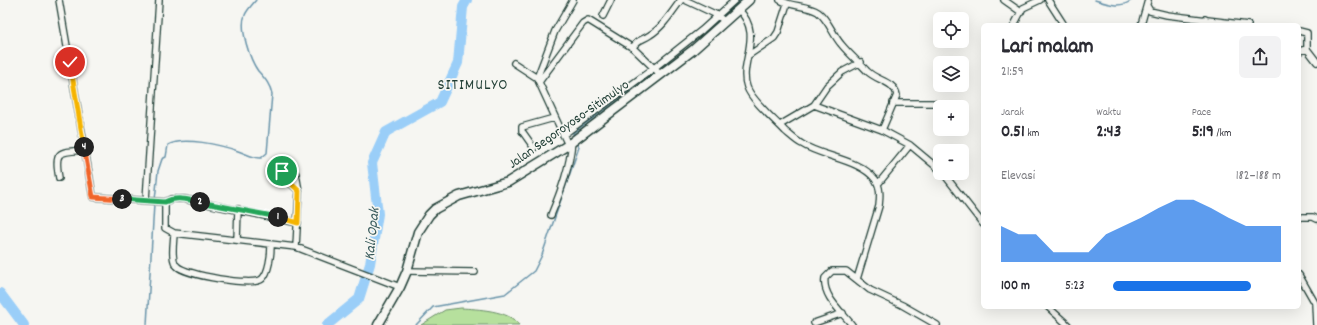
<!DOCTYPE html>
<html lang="id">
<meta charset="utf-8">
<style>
:root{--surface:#fff;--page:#f2f2f3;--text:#2b2b33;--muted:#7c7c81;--accent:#1a73e8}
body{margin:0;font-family:Dekko,sans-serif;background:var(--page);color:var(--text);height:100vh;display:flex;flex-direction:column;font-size:15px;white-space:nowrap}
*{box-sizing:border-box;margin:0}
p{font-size:13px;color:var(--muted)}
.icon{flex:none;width:22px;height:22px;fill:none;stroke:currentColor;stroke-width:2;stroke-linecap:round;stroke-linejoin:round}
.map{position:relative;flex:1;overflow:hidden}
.details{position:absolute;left:981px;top:23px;width:320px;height:286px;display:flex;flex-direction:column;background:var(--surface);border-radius:6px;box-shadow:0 4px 16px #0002}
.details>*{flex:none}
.tools{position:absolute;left:933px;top:12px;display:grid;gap:8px}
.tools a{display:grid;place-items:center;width:36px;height:36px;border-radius:6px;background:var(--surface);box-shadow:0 4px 16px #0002;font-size:20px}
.pin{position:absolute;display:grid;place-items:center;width:34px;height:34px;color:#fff;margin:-17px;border:2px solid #fff;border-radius:50%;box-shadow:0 1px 4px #0007}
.km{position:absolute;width:20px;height:20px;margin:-10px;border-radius:50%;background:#222;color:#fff;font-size:11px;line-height:20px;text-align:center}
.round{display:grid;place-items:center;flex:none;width:42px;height:42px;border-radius:6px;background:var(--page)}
.headline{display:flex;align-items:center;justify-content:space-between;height:68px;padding:0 20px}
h1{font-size:22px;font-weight:700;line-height:30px}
.metrics{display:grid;grid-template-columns:repeat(3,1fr);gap:6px;height:68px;padding:4px 20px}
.metrics div{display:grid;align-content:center}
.metrics b{font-size:17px;font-weight:700}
.metrics small{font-size:11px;font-weight:400}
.metrics p{font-size:11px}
.chart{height:112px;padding:8px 20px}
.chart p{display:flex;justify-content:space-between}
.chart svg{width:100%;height:72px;margin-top:4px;fill:var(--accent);opacity:.7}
ul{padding:0 20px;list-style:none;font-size:13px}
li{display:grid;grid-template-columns:64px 48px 1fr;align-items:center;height:30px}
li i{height:10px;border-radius:5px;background:var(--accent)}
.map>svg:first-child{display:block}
</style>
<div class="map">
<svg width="1317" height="325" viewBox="0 0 1317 325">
<rect width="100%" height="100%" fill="#f6f6f2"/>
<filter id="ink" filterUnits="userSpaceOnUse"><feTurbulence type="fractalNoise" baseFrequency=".025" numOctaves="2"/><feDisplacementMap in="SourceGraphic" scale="8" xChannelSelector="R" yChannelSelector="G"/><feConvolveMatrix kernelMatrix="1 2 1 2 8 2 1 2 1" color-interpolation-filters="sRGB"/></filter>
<g filter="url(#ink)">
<path fill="#b6e09d" stroke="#6a8e68" d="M461 308C477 309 509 310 519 325H421L445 310Z"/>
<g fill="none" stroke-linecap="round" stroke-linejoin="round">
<path stroke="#6994aa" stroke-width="1.5" d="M1095 0C1108 4 1120 9 1132 0
M722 17 740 0
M657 70 720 19
M574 137 573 133 581 127 654 72
M155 200 158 171 162 159 166 157 168 145C183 136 221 145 238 151 247 154 252 158 261 158L267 153 272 94C270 84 265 79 258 71 250 60 239 28 245 15 247 10 252 5 256 0
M147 325 154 204
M416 325 433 307 505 294 534 271 542 255 579 147 577 143"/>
<path stroke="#9acef8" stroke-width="10" d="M0 293 24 325
M327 325 359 299 370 264 378 214 372 163 386 132 440 102 458 63 463 7 467 0"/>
<g stroke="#1f3d34" stroke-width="8">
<path id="minor" d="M59 0 93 197 165 202V228L174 233 296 247 299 191 296 174
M685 0 717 15 724 21
M780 0C791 7 807 5 818 12 828 19 833 35 841 44 849 54 859 62 867 71 877 81 894 81 897 95L882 130 910 145 940 170
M1004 0 1021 12
M1048 0 1064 25
M1147 6 1150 11 1167 15 1248 25
M738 9C765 35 738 62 747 87 752 101 775 120 785 131 790 135 796 141 802 144 822 157 859 159 875 179 881 187 880 197 879 206L857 279
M603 16 611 0
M1014 25 1023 8 1040 0
M1141 25 1148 0
M1204 25 1205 19
M1299 31 1307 33V49L1317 62
M633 48C636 40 643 40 650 35 663 27 672 12 681 0
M1299 51 1307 49
M749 55 774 38 778 32 787 4
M514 63 537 78 568 145
M537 78 555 31 573 0
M539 82 583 23 588 20 633 48 661 75
M893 103H933
M814 105 882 130
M780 125 814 105 827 86 842 72 861 62
M563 135 654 68 702 30 735 0
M534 148 522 131V127L554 118
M282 171 284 177 299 191
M943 173 983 224
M59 178C54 150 59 152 85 150
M878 184 910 145
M146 200 159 0
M165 202 171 199H184L298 223
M551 215C561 191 570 167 572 141
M1299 217H1313L1317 219
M174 233C174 241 170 260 177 266 185 275 253 287 262 279 269 273 271 254 271 245
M237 240 238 209
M296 247 400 287
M407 271 475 272
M1299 275 1315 303 1316 325
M1048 307 1068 325
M814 323 843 313
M852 325C842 312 822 296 825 278L832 271H846L870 290 902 305 937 325"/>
</g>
<g stroke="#1f3d34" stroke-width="11">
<path id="secondary" d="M378 325 400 287 407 271 418 232 429 215 435 209 459 196 508 182 568 145 693 50 749 0"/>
</g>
<use href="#minor" stroke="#f6f6f2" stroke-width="5.5"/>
<use href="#secondary" stroke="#f6f6f2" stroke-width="8"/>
</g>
</g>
<g fill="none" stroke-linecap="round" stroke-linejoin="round" filter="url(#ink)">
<g stroke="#fff" stroke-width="8">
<path id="split-1" d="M278 217 298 223 299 191 284 177 282 171"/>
</g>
<g stroke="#fff" stroke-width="8">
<path id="split-2" d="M200 202 278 217"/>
</g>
<g stroke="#fff" stroke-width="8">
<path id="split-3" d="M122 199 165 202C176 196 188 200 200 202"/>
</g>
<g stroke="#fff" stroke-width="8">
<path id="split-4" d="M84 147 93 197 122 199"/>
</g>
<g stroke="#fff" stroke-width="8">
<path id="split-5" d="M70 62 84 147"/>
</g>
<use href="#split-1" stroke="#f5b400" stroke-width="5"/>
<use href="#split-2" stroke="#22a559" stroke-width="5"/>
<use href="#split-3" stroke="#22a559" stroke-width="5"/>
<use href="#split-4" stroke="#f0652b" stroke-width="5"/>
<use href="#split-5" stroke="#f5b400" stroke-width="5"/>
</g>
<g text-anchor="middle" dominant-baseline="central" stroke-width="3.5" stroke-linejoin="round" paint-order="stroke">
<g font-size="14" fill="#1f3d34" stroke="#f6f6f2">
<text transform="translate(569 125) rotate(-35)">Jalan Segoroyoso-Sitimulyo</text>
</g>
<g font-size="15" font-style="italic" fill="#385a5b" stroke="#f6f6f2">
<text transform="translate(373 234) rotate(-84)">Kali Opak</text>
</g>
<g font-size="16" letter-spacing="1" fill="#1f3d34" stroke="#f6f6f2">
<text x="473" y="85">SITIMULYO</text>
</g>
</g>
</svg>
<div class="tools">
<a><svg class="icon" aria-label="locate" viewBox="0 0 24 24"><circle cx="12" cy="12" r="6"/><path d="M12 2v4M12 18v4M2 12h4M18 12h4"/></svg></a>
<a><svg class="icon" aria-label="layers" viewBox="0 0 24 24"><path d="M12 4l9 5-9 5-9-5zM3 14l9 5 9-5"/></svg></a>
<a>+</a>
<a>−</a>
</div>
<div class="pin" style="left:282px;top:171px;background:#1e9e55"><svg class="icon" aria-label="arrive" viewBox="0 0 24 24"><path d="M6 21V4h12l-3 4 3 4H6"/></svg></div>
<div class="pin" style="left:70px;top:62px;background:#d93025"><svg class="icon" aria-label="check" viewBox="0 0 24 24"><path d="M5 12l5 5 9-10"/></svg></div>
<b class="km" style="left:278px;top:217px">1</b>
<b class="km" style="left:200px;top:202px">2</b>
<b class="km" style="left:122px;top:199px">3</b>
<b class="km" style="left:84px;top:147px">4</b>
<section class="details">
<div class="headline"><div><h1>Lari malam</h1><p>21:59</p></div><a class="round"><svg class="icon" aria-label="share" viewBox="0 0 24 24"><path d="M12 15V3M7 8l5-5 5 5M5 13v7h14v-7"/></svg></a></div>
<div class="metrics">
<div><p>Jarak</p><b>0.51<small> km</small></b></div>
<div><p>Waktu</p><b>2:43</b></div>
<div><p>Pace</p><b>5:19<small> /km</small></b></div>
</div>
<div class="chart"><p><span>Elevasi</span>182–188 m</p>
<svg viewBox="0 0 160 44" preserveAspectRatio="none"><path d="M0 44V22L10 27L20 27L30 38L40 38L50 38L60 27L70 22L80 17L90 11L100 6L110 6L120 11L130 17L140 22L150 22L160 22V44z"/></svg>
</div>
<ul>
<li><b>100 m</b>5:23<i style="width:82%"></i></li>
</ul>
</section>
</div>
